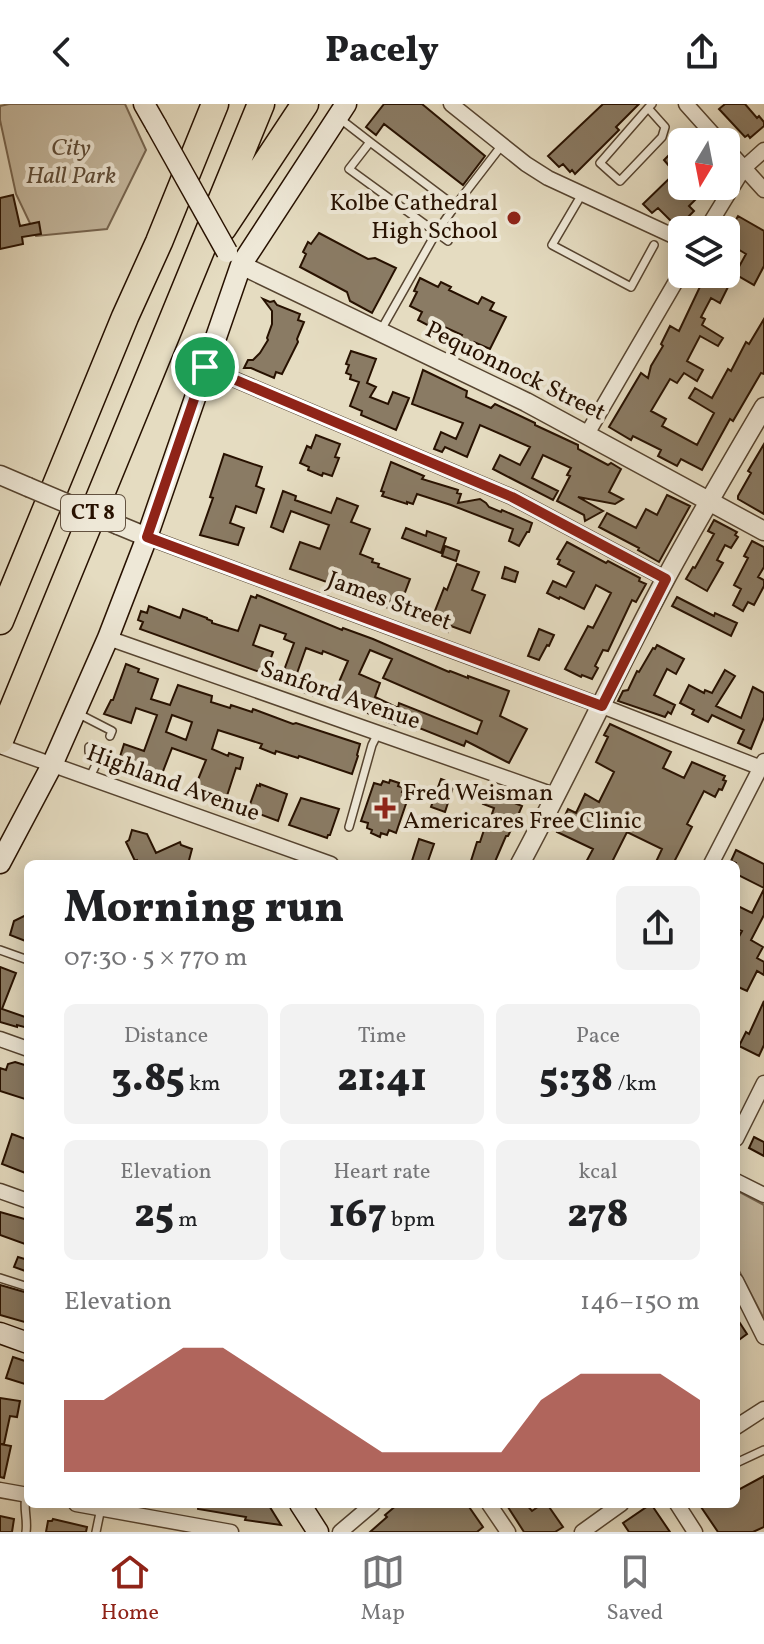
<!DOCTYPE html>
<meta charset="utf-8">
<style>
:root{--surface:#fff;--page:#f2f2f2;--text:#202124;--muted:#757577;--line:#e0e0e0;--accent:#8f2418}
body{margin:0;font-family:Vollkorn,serif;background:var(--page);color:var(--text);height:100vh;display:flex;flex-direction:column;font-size:30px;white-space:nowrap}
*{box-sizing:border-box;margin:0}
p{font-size:26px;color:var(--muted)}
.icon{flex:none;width:44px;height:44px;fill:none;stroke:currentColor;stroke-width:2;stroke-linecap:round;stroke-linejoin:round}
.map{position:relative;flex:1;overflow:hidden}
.drawer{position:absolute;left:24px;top:756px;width:716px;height:648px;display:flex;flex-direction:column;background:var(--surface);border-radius:12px;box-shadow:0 4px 20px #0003}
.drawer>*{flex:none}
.needle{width:52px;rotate:190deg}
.tools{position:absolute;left:668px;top:24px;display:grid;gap:16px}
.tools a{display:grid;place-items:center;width:72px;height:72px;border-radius:12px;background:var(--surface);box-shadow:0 4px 20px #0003;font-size:40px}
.pin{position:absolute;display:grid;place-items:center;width:68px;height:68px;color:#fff;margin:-34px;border:4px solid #fff;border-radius:50%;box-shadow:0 2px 8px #0007}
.round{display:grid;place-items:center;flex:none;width:84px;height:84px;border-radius:12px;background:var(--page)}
.summary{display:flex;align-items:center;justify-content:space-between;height:136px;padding:0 40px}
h1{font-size:44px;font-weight:800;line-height:60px}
.metrics{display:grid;grid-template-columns:repeat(3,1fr);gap:12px;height:136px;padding:8px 40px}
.metrics div{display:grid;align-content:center;border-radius:12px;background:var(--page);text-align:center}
.metrics b{font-size:40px;font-weight:800}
.metrics small{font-size:22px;font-weight:400}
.metrics p{font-size:22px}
.chart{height:224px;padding:16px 40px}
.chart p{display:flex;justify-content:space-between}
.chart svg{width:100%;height:144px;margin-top:8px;fill:var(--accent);opacity:.7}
header{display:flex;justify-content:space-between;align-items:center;height:104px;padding:0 40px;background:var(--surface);font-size:36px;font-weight:800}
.tab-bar{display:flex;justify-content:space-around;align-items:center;height:112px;border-top:2px solid var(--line);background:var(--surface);font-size:22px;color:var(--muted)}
.tab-bar a{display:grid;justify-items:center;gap:4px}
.tab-bar .current{color:var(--accent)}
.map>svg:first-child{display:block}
</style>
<header><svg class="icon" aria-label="back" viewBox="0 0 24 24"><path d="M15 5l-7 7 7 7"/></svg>Pacely<svg class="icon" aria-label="share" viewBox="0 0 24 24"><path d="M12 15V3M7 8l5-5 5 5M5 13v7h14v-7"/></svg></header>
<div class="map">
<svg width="764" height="1428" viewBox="0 0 764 1428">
<rect width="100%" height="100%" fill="#e5dcc1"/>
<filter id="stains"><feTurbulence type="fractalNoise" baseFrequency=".0025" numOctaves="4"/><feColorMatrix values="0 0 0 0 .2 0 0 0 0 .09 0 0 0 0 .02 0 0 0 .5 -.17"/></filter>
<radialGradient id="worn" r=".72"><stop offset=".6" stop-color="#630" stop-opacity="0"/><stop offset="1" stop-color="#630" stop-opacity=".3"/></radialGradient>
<path fill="#c5b9a0" stroke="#766550" stroke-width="2" d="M9 0H125L146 46 107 125 36 132 16 90 0 16V2Z
M736 1086 764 1101V1215L736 1161Z"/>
<path fill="#8a7b64" stroke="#271100" stroke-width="2" fill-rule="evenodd" d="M384 0H422L485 52 463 81 384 20 376 31 366 23Z
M603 0H639L616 23 619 26 575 70 572 66 570 68 563 60 559 63 548 52Z
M725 0H745L757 14 759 12 764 18V22L750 34 748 31 745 33 719 5Z
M682 44V82H709L689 102 694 107 681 120H674L658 104 652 109 643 100 675 69 664 56 672 48 675 51Z
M13 91 20 122 39 118 41 130 22 133 23 140 0 145V94Z
M738 112 764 127V162L754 181 735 170 746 150 726 138V133Z
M319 129 368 155 375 154 396 164 372 209 350 197 347 188 300 163 306 150 303 148 308 138 311 140Z
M706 170H714L730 179 720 199 711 194 701 213 705 215 702 221 723 234 718 242 700 232 687 257 703 266 697 277 684 269 677 279 670 275 651 307 666 315 662 322 697 341 714 309 689 294 695 284 712 294 728 265 731 267 746 238 749 240 764 215V270L761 269 733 317 730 315 702 366 681 355 677 362 658 352 661 346 633 332 631 336 609 323 641 269 648 274 651 262 663 242 661 240 670 222 679 227Z
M420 174 438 183 441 178 451 183 449 186 478 200 482 193 494 199 490 206 506 213 490 245 474 238 470 245 458 239 462 231 436 219 433 224 418 216 422 208 410 202 417 188 414 187Z
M263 195 270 198 274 197 277 201 300 210 298 216 304 218 297 235 298 238 282 270 276 268 274 274 251 264H244L248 256H253L260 249 268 236 267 234 272 220V207Z
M351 247 376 255 367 279 376 283 370 293 388 300 393 288 409 294 396 326 361 311 362 307 350 302 359 278 350 275 351 271 346 269 349 261 346 260Z
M423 266 467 287 466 293 491 304 495 300 535 319V321L578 341V345L608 361 611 359 621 365 609 388 623 395 615 400 578 393 603 407 585 417 584 411 557 397 570 372 567 371 571 364 543 351 532 374 558 387 553 396 493 365 500 351 520 361 530 343 480 321 467 353 445 343 442 348 434 345 441 328 456 335 463 319 412 300Z
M316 331 340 340 335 353 339 354 332 372 323 369 322 372 308 366 309 363 300 359 307 342 311 344Z
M764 340V410L738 395V392L751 369 748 367Z
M224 350 262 363 256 382 264 385 256 409 236 402 230 419 244 424 238 441 200 431 213 394 210 393Z
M391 358 424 372 422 375 458 386 457 389 461 390 458 399 480 395 486 399 489 403 501 408 502 406 532 419 529 428H527L519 442 509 437 513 425 451 401 417 390 413 400 407 398V400L382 392 384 388 381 387Z
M283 387 296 392 295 396 331 409 337 394 358 402 351 418 370 425 360 450 373 455 372 458 379 460 378 463 410 475 398 507 367 497 368 495 340 485 341 483 290 465 300 438 320 445 329 421 291 407 283 428 271 423Z
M667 391 690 402 659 458 638 446 639 444 599 423 607 409 636 424 646 405 657 411Z
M714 416 737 428 735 431 738 433 731 444 725 441 717 456 723 459 707 487 686 475 693 463 695 464 714 430 708 427Z
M406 424 426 432 427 427 446 434 441 449 402 434Z
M752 437 764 443V463L758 473 764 476V482L754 501 748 498 743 507 733 501 741 485 734 481 748 454 744 452Z
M567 438 606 459 608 457 640 474 639 477 646 480 636 498 632 496 608 547 603 546 595 562 598 564 592 575 582 571 581 573 565 565 588 522 593 524 611 489 596 481 584 505 560 493 559 495 547 489 553 477 566 483 574 468 558 460 560 456 557 455Z
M445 442 459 447 456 457 442 452Z
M457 460 479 468 472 486 485 491 470 529 451 522 448 528 432 521 434 518 431 517 444 484 447 486Z
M505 463 518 468 515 478 502 474Z
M257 491 342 526 343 524 373 535 449 568 450 567 468 574V572L509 587 500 612 527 625 509 659 466 637 464 642 417 623 416 626 398 619 397 621 388 618 322 589 321 594 299 587 297 583 265 573 268 563 283 569 294 539 284 535 286 530 260 521 253 541 273 548 265 570 140 525 143 518 138 516 141 507 147 509 149 502 180 514 183 505 207 514V515L212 517V519L238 527 251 492 256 494ZM306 544 322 550 323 547 348 557 336 585 296 572ZM370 546 392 555 383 574 482 617 477 630 399 599 398 604 375 593 380 579 359 570Z
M677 493 714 512 715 509 737 519 731 532 672 502Z
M539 525 554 531 549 542 547 541 539 556 528 552Z
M657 541 684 555 676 570 667 565 654 591 675 601 671 610 668 608 665 613 618 597 623 587 628 586 637 567 639 568 653 544 655 545Z
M126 560 139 565 138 568 158 575 151 595 170 601 178 581 212 592 211 598 230 604 231 601 252 608 253 605 293 620 296 619 360 640 357 651 358 652 352 670 299 652 298 654 276 647 275 650 260 644 262 640 218 626 212 645 228 652 229 649 243 654 240 665 236 664 225 698 197 686 195 683 206 656 172 644 160 675 136 667 134 672 116 665 124 640 144 647 157 611 136 604 131 619 104 610 111 596H113ZM172 611 192 618 186 636 166 628Z
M725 566 735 572 716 602 741 614 753 583 764 589V613L751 645 738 639 744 626 712 611 708 618 692 610 694 606 680 599 689 581 704 589 705 586 712 589Z
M610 620 671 648 663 664 684 674 692 658 725 672 723 676 726 677 722 686 719 685 715 693 704 687 687 720 692 723 673 760H655L662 745 627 728 611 760H585L593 745 557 728 568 705 576 709 585 690 599 698 614 668 596 658 608 633 604 631Z
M441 675 454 680 445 708 431 703Z
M390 676 399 679 398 682 404 684 402 688 409 691 396 729 389 726 387 731 381 729 380 733 371 729 372 726 367 724 368 719 361 717 374 679 381 681 383 677 389 679Z
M260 680 287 690 278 717 254 708 255 705 249 703 257 681 260 682Z
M487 688 522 702 516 716 508 732H506L494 760H470L477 738H480L485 723 487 724 494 704 483 700Z
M301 694 339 705 330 731H328L327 734 289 721Z
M132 726 147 730 156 749 180 738 181 741 192 745 188 760H139L137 756 135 757 126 738 129 736Z
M419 735 434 740 427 760H411Z
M736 746 764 760V784L736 770V759L731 757Z
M764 785V811L751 836 763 843 757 854 764 858V871L757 867 747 887 736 882V838L742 827 736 825V801L752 809Z
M28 810V838L10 831 14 817Z
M0 863 16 869 2 905 28 914V924L17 921V923L0 918Z
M764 897V941L759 952 739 942 746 928 749 930Z
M15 958 28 962V996L0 987V964L6 966 8 960Z
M12 1030 28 1036V1070L2 1060Z
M754 1033 764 1038V1052L749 1044Z
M0 1108 28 1116V1132L25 1140 0 1131Z
M18 1153 28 1156V1168L14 1163Z
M0 1181 28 1189V1219L0 1211Z
M736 1213 747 1230 736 1238Z
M13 1253 28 1258V1281L6 1274Z
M0 1294 20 1297 17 1313 10 1312 4 1340H0Z
M0 1340 11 1342 4 1374 0 1373Z
M764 1372V1423L753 1428H718L699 1400H736V1387Z
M198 1400H268L281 1421 245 1416 246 1413 198 1405Z
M398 1400H467L483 1423 477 1428H370L387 1413 385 1411Z
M506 1400H526L532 1407 542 1400H547L563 1423 555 1428H524Z
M651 1400 670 1428H629L623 1419Z
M0 1412 14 1415 12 1428H0Z
M53 1415 87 1423 86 1428H46L48 1417H52Z"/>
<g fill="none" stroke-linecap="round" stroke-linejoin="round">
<g stroke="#564430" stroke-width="10">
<path id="service" d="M648 4 665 23 662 33 620 77 600 59 648 4 652 0
M339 14 370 38 349 65 448 137
M370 38 455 102
M582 90 552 141 631 183 654 141
M381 226 436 129 455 102 502 41
M77 609 112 627 110 632
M89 643V648L98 656
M90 673 101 650
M349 723 372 641 378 629
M0 846 28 856
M0 1174 28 1183
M736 1359 764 1346
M26 1391C23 1405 28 1414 26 1428
M96 1428 101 1404"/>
</g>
<g stroke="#564430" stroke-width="17">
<path id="minor" d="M451 0 526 60 548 74 682 136
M686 0 720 38
M726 44 764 86
M706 126 744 64 764 46
M205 263 512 393 666 475
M587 330 682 167
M147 433 602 602 764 665
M108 534 557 692
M0 642 331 760
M711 760 764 657
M0 935 28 945
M736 1035 764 979
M736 1077 764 1091
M0 1087 28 1097
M736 1177 764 1233
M736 1323 764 1305
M0 1386 28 1391
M76 1400 231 1428
M489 1400 508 1428
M677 1400 695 1428
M340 1428 373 1400
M582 1428 621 1400"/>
</g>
<g stroke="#564430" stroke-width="21">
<path id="tertiary" d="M241 161 526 298 764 427
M0 371 28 383
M118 421 147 433
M520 760C571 665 616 567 667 472 698 415 731 359 764 303"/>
</g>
<g stroke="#271100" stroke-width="23">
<path id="secondary" d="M144 0 156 21
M0 759 52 661 108 534 147 433 241 161 346 0
M0 1229 28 1239
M300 1400 318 1428"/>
</g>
<g stroke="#271100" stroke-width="29">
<path id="motorway" d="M223 124 305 0
M0 517 125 213 159 138 215 0
M0 636 261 0"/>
</g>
<use href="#service" stroke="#eee8d7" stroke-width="7"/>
<use href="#minor" stroke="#eee8d7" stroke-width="14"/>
<use href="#tertiary" stroke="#eee8d7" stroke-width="18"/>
<use href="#secondary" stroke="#eee8d7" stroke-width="20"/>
<use href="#motorway" stroke="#e5dcc1" stroke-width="26"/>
<g stroke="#564430" stroke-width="21" stroke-linecap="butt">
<path id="tertiary-bridge" d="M28 383 118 421"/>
</g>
<g stroke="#271100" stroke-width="23" stroke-linecap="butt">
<path id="secondary-bridge" d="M156 21 227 148"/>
</g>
<use href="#tertiary-bridge" stroke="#eee8d7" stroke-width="18"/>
<use href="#secondary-bridge" stroke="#eee8d7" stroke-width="20"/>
</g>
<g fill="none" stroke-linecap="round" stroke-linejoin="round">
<g stroke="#fff" stroke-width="16">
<path id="route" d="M205 263 512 393 666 475 602 602 147 433Z"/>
</g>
<use href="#route" stroke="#8f2418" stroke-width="10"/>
</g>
<g fill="#8f2418" stroke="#eee8d7" stroke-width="3">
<circle cx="514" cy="114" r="8"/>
<path d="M381 692h8v8h8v8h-8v8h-8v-8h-8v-8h8z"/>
</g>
<g text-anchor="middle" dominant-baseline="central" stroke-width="8" stroke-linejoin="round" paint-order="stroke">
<rect fill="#eee8d7" stroke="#635240" stroke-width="2" x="61" y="391" width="64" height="36" rx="6"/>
<g font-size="22" font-weight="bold" fill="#271100">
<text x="93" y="409">CT 8</text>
</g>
<g font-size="24" font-style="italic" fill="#5e4c38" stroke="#eee8d7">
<text x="71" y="45">City<tspan x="71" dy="28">Hall Park</tspan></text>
</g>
<g font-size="24" fill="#271100" stroke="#eee8d7" text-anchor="end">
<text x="498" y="100">Kolbe Cathedral<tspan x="498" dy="28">High School</tspan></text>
<text x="403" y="690" text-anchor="start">Fred Weisman<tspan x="403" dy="28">Americares Free Clinic</tspan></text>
</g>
<g font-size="24" fill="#271100" stroke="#eee8d7">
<text transform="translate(515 268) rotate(26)">Pequonnock Street</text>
<text transform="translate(389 498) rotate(20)">James Street</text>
<text transform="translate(340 592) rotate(19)">Sanford Avenue</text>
<text transform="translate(173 680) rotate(20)">Highland Avenue</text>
</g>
</g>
<rect width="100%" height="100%" filter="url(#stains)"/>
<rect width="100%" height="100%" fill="url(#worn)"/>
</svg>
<div class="tools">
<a><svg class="needle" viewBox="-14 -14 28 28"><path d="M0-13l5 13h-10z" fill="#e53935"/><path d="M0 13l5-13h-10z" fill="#757577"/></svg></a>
<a><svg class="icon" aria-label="layers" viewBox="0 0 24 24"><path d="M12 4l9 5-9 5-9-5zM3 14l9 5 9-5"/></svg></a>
</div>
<div class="pin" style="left:205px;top:263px;background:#1e9e55"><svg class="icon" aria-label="arrive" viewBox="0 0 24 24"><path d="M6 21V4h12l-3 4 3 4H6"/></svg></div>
<section class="drawer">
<div class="summary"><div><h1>Morning run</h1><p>07:30 · 5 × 770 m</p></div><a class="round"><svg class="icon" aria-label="share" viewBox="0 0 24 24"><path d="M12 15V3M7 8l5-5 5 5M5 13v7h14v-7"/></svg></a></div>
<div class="metrics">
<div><p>Distance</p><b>3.85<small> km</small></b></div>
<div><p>Time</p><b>21:41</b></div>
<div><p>Pace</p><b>5:38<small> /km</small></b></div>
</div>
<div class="metrics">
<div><p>Elevation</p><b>25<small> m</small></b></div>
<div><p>Heart rate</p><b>167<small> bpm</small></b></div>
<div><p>kcal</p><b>278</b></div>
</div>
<div class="chart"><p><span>Elevation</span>146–150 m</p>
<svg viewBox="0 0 160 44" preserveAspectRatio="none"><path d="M0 44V22L10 22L20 14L30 6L40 6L50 14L60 22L70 30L80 38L90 38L100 38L110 38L120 22L130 14L140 14L150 14L160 22V44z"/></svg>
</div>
</section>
</div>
<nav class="tab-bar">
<a class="current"><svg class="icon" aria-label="home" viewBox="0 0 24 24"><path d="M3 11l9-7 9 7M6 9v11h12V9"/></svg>Home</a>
<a><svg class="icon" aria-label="map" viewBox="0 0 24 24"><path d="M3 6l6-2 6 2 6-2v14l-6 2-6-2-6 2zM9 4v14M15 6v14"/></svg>Map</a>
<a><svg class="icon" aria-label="saved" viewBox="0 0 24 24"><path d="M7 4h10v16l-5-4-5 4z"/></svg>Saved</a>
</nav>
